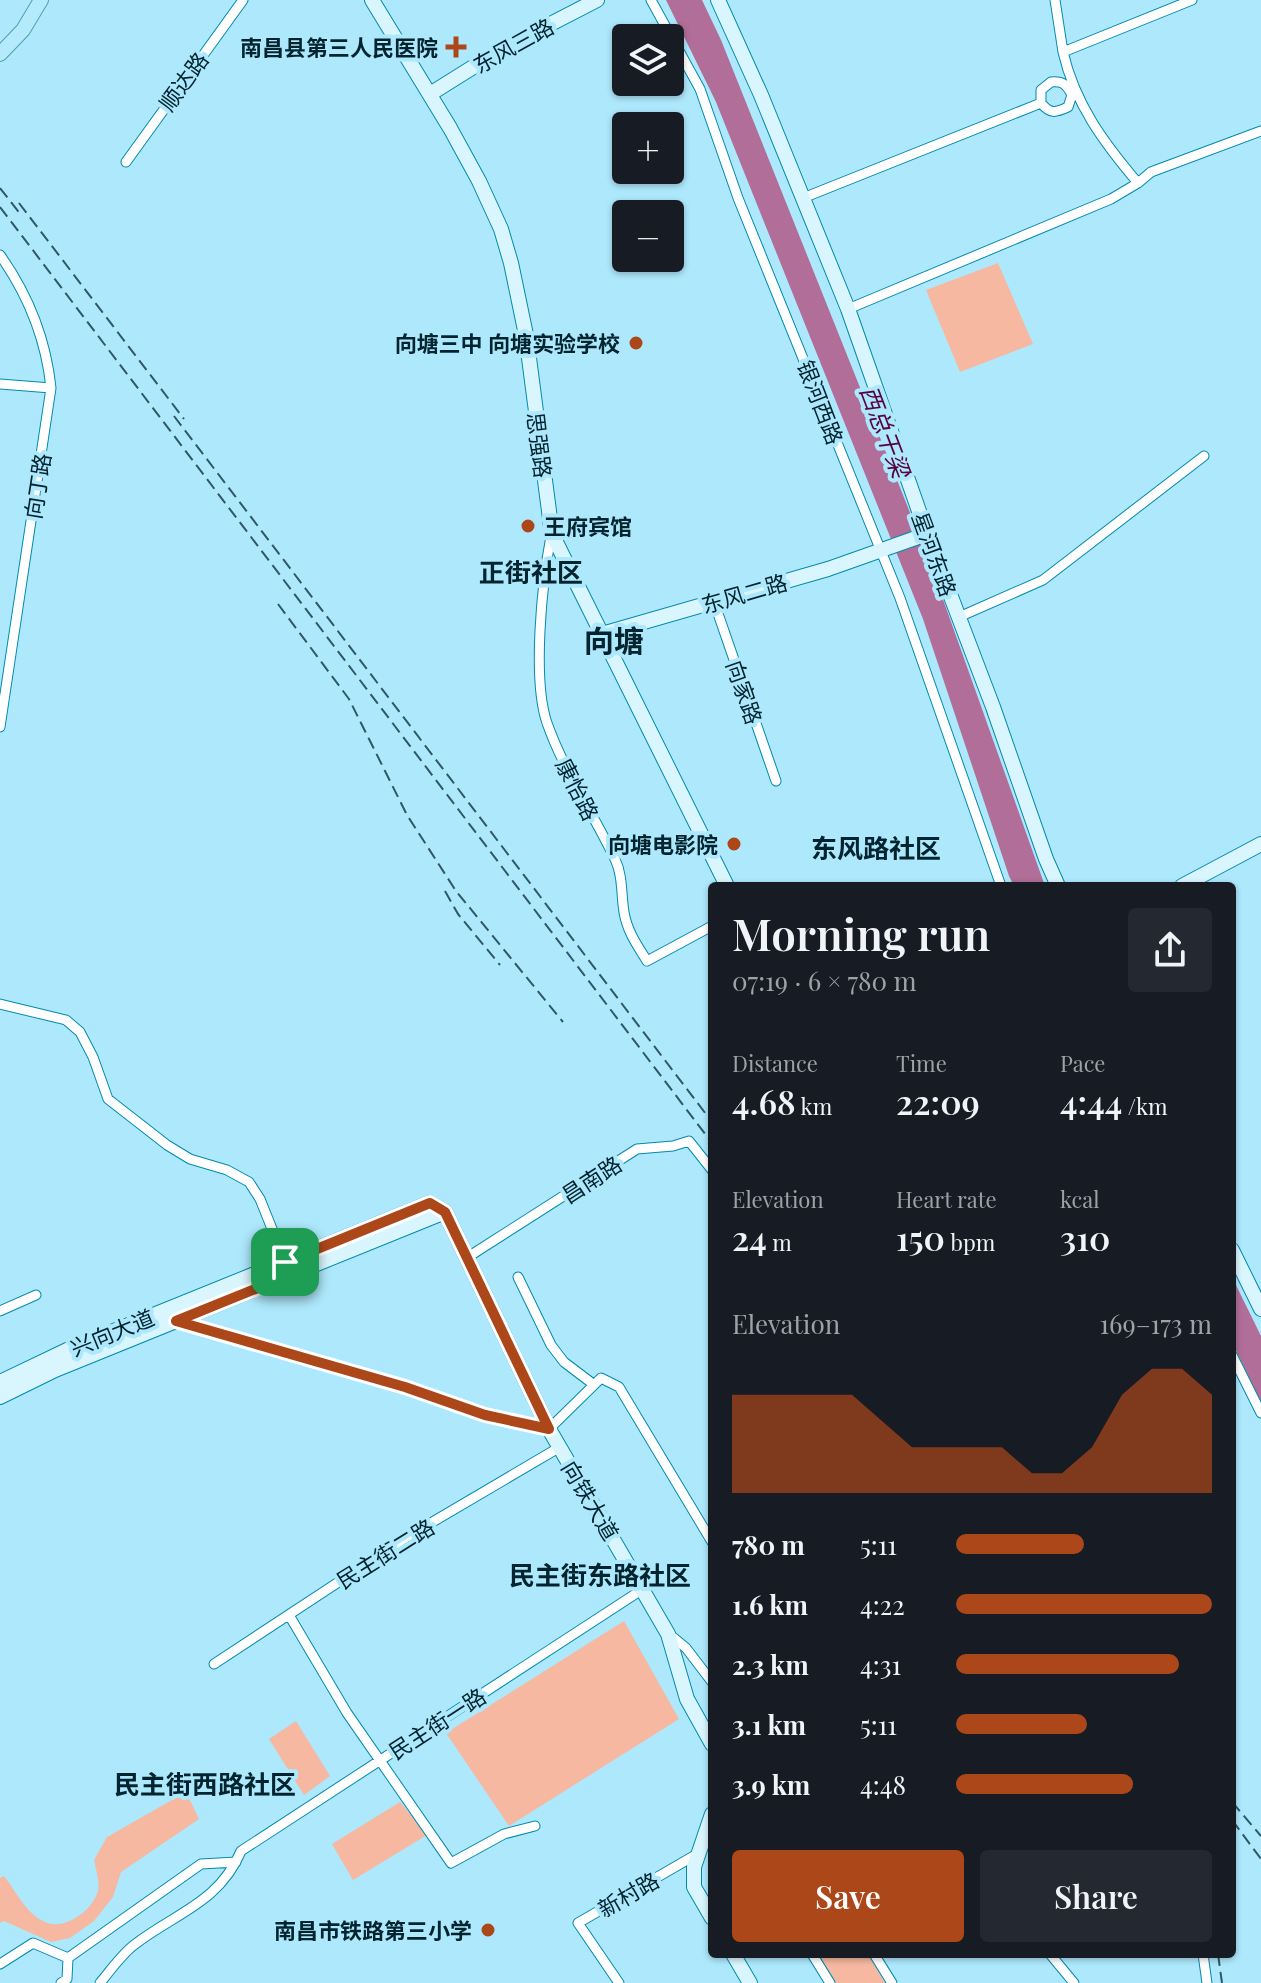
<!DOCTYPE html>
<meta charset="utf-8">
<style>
:root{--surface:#171b24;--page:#242831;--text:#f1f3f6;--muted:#9ea1a6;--accent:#ac471a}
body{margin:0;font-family:"Playfair Display","Noto Sans SC",serif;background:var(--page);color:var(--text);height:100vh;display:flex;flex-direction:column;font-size:30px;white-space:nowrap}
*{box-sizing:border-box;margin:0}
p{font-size:26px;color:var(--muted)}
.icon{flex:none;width:44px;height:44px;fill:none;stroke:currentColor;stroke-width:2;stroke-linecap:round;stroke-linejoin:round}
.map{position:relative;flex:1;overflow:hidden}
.drawer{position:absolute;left:708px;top:882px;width:528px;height:1076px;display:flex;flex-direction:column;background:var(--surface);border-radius:8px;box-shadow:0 2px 6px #0004}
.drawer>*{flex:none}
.tools{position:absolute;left:612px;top:24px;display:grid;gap:16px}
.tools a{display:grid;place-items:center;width:72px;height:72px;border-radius:8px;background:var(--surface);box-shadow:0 2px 6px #0004;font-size:40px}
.pin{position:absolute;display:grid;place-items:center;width:68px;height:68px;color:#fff;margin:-34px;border-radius:16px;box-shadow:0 4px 12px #0006}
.round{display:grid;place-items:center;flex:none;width:84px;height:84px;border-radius:8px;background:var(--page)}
.head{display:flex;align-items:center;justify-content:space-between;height:136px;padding:0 24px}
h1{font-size:44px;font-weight:600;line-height:60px}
.figures{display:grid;grid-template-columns:repeat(3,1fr);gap:12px;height:136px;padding:8px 24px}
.figures div{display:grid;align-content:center}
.figures b{font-size:34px;font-weight:600}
.figures small{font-size:22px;font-weight:400}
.figures p{font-size:22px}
.chart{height:224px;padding:16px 24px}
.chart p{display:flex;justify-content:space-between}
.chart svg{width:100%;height:144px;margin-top:8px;fill:var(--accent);opacity:.7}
.cta{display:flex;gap:16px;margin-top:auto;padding:16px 24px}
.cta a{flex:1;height:92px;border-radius:8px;background:var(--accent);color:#fff;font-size:32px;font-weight:600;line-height:92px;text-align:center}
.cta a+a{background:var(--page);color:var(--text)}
ul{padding:0 24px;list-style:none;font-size:26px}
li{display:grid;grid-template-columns:128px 96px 1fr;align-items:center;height:60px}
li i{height:20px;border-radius:10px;background:var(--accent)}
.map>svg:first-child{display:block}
</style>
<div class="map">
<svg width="1261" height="1983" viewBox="0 0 1261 1983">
<rect width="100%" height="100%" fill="#aee8fd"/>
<path fill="#f6b8a0" d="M998 263 1033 344 960 372 926 290Z
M624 1621 679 1719 509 1826 446 1733Z
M296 1721 330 1776 304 1795 269 1739Z
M186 1792 199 1819 121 1872 113 1897 94 1921 70 1938 51 1942 4 1921 0 1923V1878L4 1876C15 1890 27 1915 45 1922 65 1931 92 1911 98 1891 100 1882 96 1870 94 1860L107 1837Z
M400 1802 427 1835 353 1880 332 1844Z
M818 1954H869L885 1983H836Z"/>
<path fill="#b06e98" d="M666 0H702L721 40 929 560 1045 886H1014L1009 876 923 619 716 102Z
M1232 1277 1261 1336V1403L1232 1342Z"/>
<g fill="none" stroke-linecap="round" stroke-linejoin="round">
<g stroke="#008bab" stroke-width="11">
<path id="street" d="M651 0 700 89 738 198 900 598 1001 886
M1055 0 1063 52
M126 162 243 0
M1138 183C1104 143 1075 104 1063 52L1192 0
M803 198 1041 103V90L1051 82C1063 81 1066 84 1072 95L1068 107C1055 113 1050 114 1041 103
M0 255C29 296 46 339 51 388L0 727
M848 309 1111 199 1138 183 1151 172 1261 131
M0 384 51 388
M551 536C542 583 532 679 547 723 564 771 593 813 615 859 623 876 621 894 624 912 627 931 637 945 647 961L712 926
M714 602 776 781
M959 617 1043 580 1204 456
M0 1004 66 1020 80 1032 93 1057 108 1099 167 1145 190 1159 227 1170 249 1182 260 1199 287 1266
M468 1257 637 1149 673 1146 689 1141 712 1170
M518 1277 551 1345 564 1362 593 1384
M0 1311 36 1295
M176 1321 405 1387 485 1415 549 1429 601 1378 619 1387 712 1542
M1232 1355 1261 1413
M289 1615 347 1713 451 1863 504 1834 535 1826
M669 1634 686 1648 712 1682
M214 1664 407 1537 560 1447
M812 1954 830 1983
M874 1954 892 1983
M1050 1954 1074 1983
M1203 1954 1207 1983
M68 1958 201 1864 236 1862
M0 1964 33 1943 68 1958
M61 1983 67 1979 68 1958
M100 1983C110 1971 121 1955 134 1945 175 1913 219 1903 241 1851L643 1589
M619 1983 578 1923 699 1853"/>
</g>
<g stroke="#008bab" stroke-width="16">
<path id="secondary" d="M372 0 450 128 479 181 501 229 511 263 526 335 552 534 727 886
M718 0 761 95 848 309 926 531 993 707 1046 859 1058 886
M430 94 502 49 597 0
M602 634 828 569 927 534
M1182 886 1261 844
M445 1212 549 1429 668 1634 687 1699 712 1744
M1232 1250 1261 1309
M0 1382 67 1350 430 1203 445 1212
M0 1397 55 1370 445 1212
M712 1814 694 1867V1887L712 1918
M733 1954 750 1983"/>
</g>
<g stroke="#549cb4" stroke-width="16">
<path id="primary" d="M0 54 23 30 41 0"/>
</g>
<use href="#street" stroke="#fff" stroke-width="9"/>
<use href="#secondary" stroke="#d9f5fe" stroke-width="14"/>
<use href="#primary" stroke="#b3ebfd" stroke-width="14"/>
<path stroke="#2f5865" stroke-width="2" stroke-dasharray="12 6" stroke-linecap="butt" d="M0 188 21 215
M19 203 184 419
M0 207 712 1143
M174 416 712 1122
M278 604 349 699 407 815 456 891 563 1022
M445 891 458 914 500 965
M1232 1802 1261 1836
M1232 1820 1261 1859
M1218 1954 1222 1983"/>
</g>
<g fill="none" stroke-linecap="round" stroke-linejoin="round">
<g stroke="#fff" stroke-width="16">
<path id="route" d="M430 1203 445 1212 549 1429 485 1415 405 1387 176 1321 290 1275 285 1262Z"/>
</g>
<use href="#route" stroke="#ac471a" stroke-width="10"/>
</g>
<g fill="#ac471a" stroke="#aee8fd" stroke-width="3">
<path d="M452 35h8v8h8v8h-8v8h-8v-8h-8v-8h8z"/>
<circle cx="636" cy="343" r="8"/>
<circle cx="528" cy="526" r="8"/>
<circle cx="734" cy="844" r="8"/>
<circle cx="488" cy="1930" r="8"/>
</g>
<g text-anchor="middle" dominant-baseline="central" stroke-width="8" stroke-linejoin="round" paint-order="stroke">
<g font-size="22" fill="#01242e" stroke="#aee8fd">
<text transform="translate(513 45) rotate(-29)">东风三路</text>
<text transform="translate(183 81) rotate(-54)">顺达路</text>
<text transform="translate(821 402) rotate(69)">银河西路</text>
<text transform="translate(540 445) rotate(83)">思强路</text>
<text transform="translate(37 486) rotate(-81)">向丁路</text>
<text transform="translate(935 554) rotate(70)">星河东路</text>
<text transform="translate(744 593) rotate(-16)">东风二路</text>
<text transform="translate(745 692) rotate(71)">向家路</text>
<text transform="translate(578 789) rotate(63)">康怡路</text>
<text transform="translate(591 1179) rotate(-33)">昌南路</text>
<text transform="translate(112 1332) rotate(-22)">兴向大道</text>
<text transform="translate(591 1500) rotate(59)">向铁大道</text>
<text transform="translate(385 1553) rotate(-32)">民主街二路</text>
<text transform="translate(437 1723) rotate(-33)">民主街一路</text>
<text transform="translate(628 1894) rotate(-30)">新村路</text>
</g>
<g font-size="22" font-weight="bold" fill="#01242e" stroke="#aee8fd" text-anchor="end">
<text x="438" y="47">南昌县第三人民医院</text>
<text x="620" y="343">向塘三中 向塘实验学校</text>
<text x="544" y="526" text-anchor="start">王府宾馆</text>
<text x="718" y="844">向塘电影院</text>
<text x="472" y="1930">南昌市铁路第三小学</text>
</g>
<g font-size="24" font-style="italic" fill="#560242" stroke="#aee8fd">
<text transform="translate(886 431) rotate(69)">西总干梁</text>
</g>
<g font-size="26" font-weight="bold" fill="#01242e" stroke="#aee8fd">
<text x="531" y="571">正街社区</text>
<text x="876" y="847">东风路社区</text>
<text x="600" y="1574">民主街东路社区</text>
<text x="205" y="1783">民主街西路社区</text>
</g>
<g font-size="30" font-weight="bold" fill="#01242e" stroke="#aee8fd">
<text x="614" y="640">向塘</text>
</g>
</g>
</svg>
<div class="tools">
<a><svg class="icon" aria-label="layers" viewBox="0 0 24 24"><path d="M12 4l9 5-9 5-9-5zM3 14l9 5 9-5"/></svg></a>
<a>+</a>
<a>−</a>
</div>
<div class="pin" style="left:285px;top:1262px;background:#1e9e55"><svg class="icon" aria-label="arrive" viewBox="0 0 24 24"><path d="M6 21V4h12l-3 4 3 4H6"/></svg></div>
<section class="drawer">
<div class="head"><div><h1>Morning run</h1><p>07:19 · 6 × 780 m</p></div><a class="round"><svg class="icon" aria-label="share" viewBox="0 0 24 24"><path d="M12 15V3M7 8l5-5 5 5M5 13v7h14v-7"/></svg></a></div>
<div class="figures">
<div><p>Distance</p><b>4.68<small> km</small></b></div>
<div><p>Time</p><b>22:09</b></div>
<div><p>Pace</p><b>4:44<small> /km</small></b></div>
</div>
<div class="figures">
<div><p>Elevation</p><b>24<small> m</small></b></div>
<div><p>Heart rate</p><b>150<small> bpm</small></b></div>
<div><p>kcal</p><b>310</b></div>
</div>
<div class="chart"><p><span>Elevation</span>169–173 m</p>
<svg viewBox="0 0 160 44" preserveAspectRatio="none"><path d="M0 44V14L10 14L20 14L30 14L40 14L50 22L60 30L70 30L80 30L90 30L100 38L110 38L120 30L130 14L140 6L150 6L160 14V44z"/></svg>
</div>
<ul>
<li><b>780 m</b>5:11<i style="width:50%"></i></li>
<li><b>1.6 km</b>4:22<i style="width:100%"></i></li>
<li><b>2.3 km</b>4:31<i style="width:87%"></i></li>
<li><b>3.1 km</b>5:11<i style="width:51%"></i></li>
<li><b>3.9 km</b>4:48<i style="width:69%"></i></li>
</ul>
<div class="cta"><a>Save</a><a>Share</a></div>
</section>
</div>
